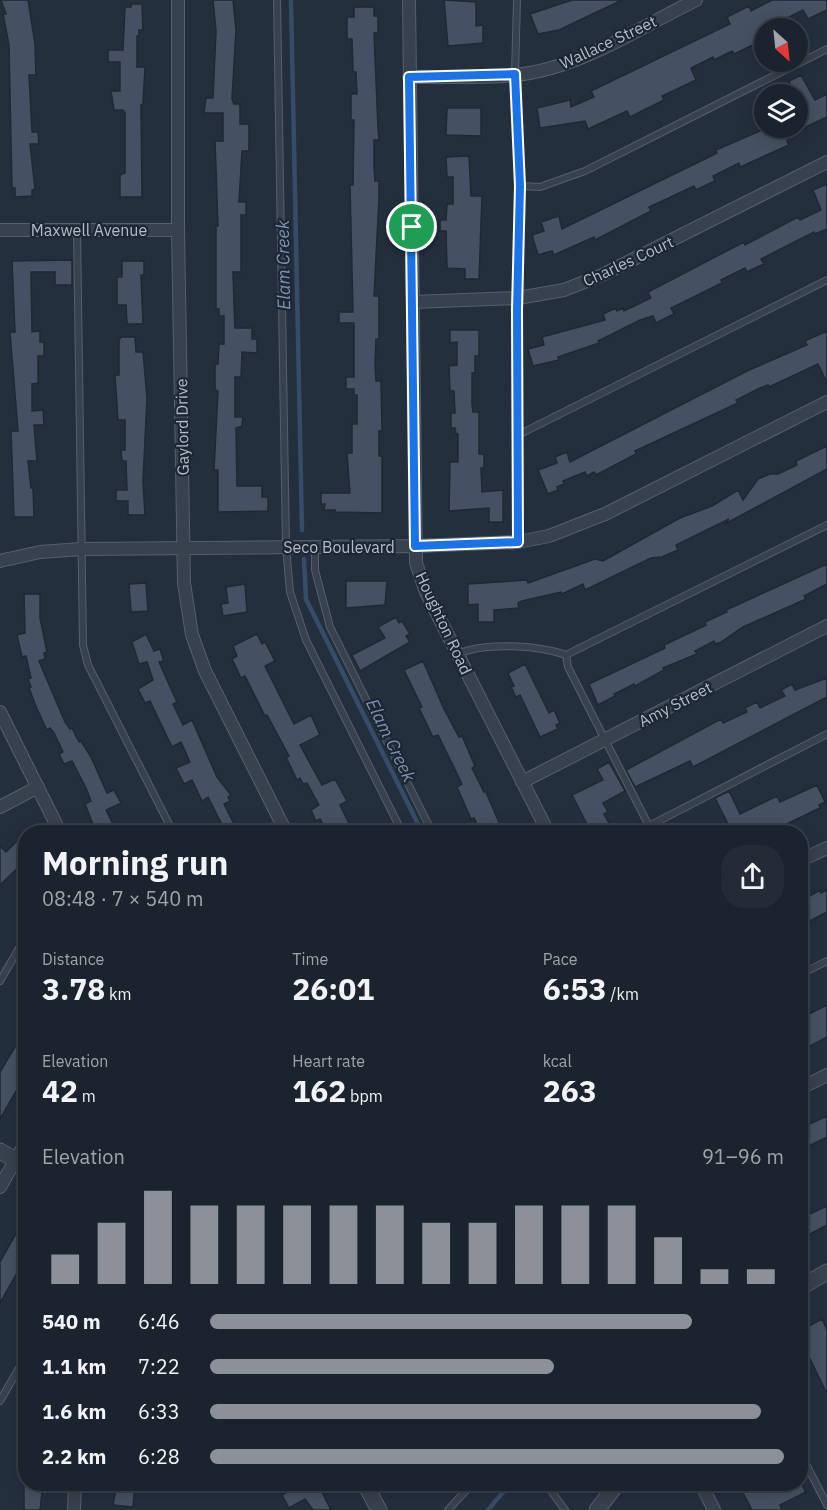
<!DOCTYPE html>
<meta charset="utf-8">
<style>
:root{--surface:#1b232e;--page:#242b36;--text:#f1f3f6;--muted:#a0a4aa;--line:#39404a;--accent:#8c9099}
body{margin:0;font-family:"IBM Plex Sans",sans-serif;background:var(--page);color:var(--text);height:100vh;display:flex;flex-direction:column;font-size:22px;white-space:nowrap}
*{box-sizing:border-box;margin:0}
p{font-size:20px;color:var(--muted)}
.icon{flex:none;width:33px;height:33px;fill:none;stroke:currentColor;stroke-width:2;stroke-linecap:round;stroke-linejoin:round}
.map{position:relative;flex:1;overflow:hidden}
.sheet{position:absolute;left:18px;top:825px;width:790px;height:666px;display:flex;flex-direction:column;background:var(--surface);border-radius:24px;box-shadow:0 3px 15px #0003,0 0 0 2px var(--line)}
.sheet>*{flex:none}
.needle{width:39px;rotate:153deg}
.tools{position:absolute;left:754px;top:18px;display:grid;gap:12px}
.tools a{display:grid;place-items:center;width:54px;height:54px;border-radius:50%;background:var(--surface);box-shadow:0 3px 15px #0003,0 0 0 2px var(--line);font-size:30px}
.pin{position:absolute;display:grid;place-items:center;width:51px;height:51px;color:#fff;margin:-26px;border:3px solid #fff;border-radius:50%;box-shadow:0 2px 6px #0007}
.round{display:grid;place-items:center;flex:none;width:63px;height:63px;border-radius:24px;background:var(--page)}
.summary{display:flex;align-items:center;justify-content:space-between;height:102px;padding:0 24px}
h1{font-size:33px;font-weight:800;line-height:45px}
.metrics{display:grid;grid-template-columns:repeat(3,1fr);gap:9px;height:102px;padding:6px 24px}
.metrics div{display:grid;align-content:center}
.metrics b{font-size:30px;font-weight:800}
.metrics small{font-size:16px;font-weight:400}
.metrics p{font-size:16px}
.chart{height:168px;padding:12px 24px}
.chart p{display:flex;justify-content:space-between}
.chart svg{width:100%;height:108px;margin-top:6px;stroke:var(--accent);stroke-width:6}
ul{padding:0 24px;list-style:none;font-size:20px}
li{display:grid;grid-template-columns:96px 72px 1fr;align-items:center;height:45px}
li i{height:15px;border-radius:8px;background:var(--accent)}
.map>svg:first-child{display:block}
</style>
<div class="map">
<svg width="827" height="1510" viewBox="0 0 827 1510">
<rect width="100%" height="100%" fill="#242f3e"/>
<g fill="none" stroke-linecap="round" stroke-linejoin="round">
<path stroke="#394c67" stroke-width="4.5" d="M291 0 302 530
M304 559 306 599 422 832
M488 1510 510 1484"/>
</g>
<path fill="#455162" stroke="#1f2835" stroke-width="1.5" d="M1 0H28L35 44 36 75H29L32 132H38L39 144H30L35 189 32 190V196L15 197V188H12L9 45 3 14H6Z
M213 0H233L236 30 232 99 234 104H240V124H249V151H242L239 202H246V215H241V272H233L234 304 235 328H252V339H257V353L242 352 241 377H235V417H243L242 426 236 428 237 486H262V497H268V511L218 512V470H214L218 391 215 390V364H218L219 344H224V316H219V309H216V226H218L215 141H223V113H204L206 98H213L216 31Z
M444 0 476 2V26L483 25V43L448 46Z
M572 0H622L559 30 538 34 530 14Z
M772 0H827V10L808 19 803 10 781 21 784 28H765V39L734 54 732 51 714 60 713 57 691 68 696 80 662 96 664 100 630 117 627 111 588 129 585 121 540 128 537 108 570 100 571 107 594 97 591 91 730 24 727 17 749 6 751 11Z
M131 4H142L143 30H139V36H137V67H145L143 104 141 105 142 197H120V175L125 173V113L123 110H114L111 91H120V62H108V50H123L125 7H131Z
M354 7H374V16H378V33H374L378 128 379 140H374V167L375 181H379V198L374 296H379V339H376L375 365 376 381H381L382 431H379V456H382V513L335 512V510H324L325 504H321V493H350L347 453H352V424H357V395H354V389H346V377H354V323H339V312H353L350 185H353L354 120H351V94H357L356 72H353L352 39H347V17H354Z
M801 75 815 100 827 94V117L806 127 798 109V94H794L789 81Z
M447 108H481V136L446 135Z
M767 128H806L785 137 789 145 740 167 739 163 713 176 715 181 696 190 694 186 649 207 651 211 595 240 594 237 554 255 552 251 538 255 532 235 544 231 541 222 559 216 562 229 717 153 716 150Z
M469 156 471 196H482L479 279H465V269L447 268 446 231H440V220H446L447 204H453V177H447L446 157Z
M827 184V229L815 234 814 232 761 259 764 264 747 272 745 268 721 280 722 283 671 308 674 314 656 323 653 316 640 320 598 341 599 343 558 357 559 360 533 366 528 349 544 345 542 337 605 320 603 314 616 308 617 311 623 308 624 311 651 298 648 292 744 242 745 245 798 217 800 220 821 210 813 190Z
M72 260V285H55V272H31L32 332 40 331V342H44V356H38V383L32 384V411L43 410 44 425H34L37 461H28L31 488H33L34 517H14L11 431H18L10 332H15L12 261Z
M122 261H144V275H141L143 324H127L126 305H117V277H122Z
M450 330H479V356H475V373H472V404L473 412H479V454H484V468H481L482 492 503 490V522H489V508L449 511 450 462H458V434H456L455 428H451V413H455L454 391H450L449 366 457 365V342L450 343Z
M827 331V383L818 364 769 387 768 385 760 388 736 400 738 403 635 451 636 454 596 475 594 472 587 476 585 472 563 481 564 484 557 487 558 490 548 494 538 470 557 463 555 457 567 452 570 462 747 371 807 345 805 341Z
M121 337H135L136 352H143L147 398 143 481 145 515H128V501H116V490H127L126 461H122L121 450H125V420H118L115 375H119V340Z
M827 446V469L725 524 729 519 676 545 678 550 662 557 651 558 585 590 583 584 562 594 561 592 522 601 518 603 519 608 494 610V622H478V604L468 605V584L527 580 528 583 595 559 603 561 680 518 712 506 738 490 743 500 758 479 770 474H778L797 465 796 461Z
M827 564V584L804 596 806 599 743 627 721 642 715 644 714 641 695 651 697 654 663 668 664 670 635 686 634 684 614 694 615 696 598 705 589 684 665 648 664 645 706 625 705 622 727 612 726 610Z
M346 581H387L385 605 346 608Z
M146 583 148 611 131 612 129 584Z
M245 584 247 612 223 616 221 604 228 603 226 587Z
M24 594H40V618L47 652 44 653 45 659 39 661 65 722 70 729 72 728 79 742 81 741 91 757 107 793 114 790 121 803 106 810 117 832H96L85 804 91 801 86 788 72 761 64 764 59 754 63 752 54 733 50 728 47 730 37 709 29 688 31 687 28 679 31 678 26 656 22 657 17 635 25 633Z
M396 617 399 623 402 621 410 634 406 636 410 642 360 671 352 655 385 638 378 627Z
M146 634 154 651 160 649 164 661 159 662 177 702 173 704 183 725 192 720 217 777 231 795 228 797 230 801 224 804 238 832H201L221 823 208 797 202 801 192 780 184 784 176 768 190 762 181 742 172 747 150 701 145 703 138 689 153 680 147 662 139 664 132 642Z
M257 634 262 644 265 642 275 661 265 666 294 724 311 715 320 735 300 745 322 785 335 779 347 801 340 805 353 832H327L320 819 316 821 311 810 319 805 307 783 303 784 300 778 297 780 286 757 289 756 267 715 265 716 245 676 241 678 232 659 237 656 233 646Z
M423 661 444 709 459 737 462 736 475 766 472 768 484 792H486L503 832H481L474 818 471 819 457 787 462 784 438 735 433 737 419 708 422 707 404 670Z
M525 664 549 713 554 710 560 723 556 725 558 729 540 737 520 695 516 697 511 687 514 686 508 673Z
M827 678V697L693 767 690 761 635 787 626 770 721 719 723 723 747 712 745 708 757 702 760 708 785 696 781 690 792 684 795 690Z
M609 762 625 791 603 803 608 812 604 814 614 832H591L572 795 603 780 597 769Z
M817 785 825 802 819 805 820 808 770 832H732L715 798 729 791 740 814 777 796 780 802Z
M18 840 26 848V860L0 885V846L6 852Z
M820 890 821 893 827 890V912L808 922 801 909V901Z
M827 1005V1037L801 1051V1018Z
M26 1028V1074L0 1119V1072Z
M827 1116V1137L801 1150V1128Z
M801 1196 810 1214 827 1206V1225L801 1239Z
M26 1216V1257L0 1303V1262Z
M822 1319 827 1330V1394L810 1359 806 1362 801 1350V1330Z
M24 1484H43L40 1510H24Z
M117 1484H135L133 1507 113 1505Z
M285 1484H318L331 1510H313L305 1499 289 1508 282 1495 289 1491Z
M748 1484H773L777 1492 792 1484H801L806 1492 780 1505 782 1510H752L740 1487Z"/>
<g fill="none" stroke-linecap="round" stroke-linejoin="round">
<g stroke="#565f6c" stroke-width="8">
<path id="service" d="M277 0 286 547 290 592 306 640 402 832
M517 0 515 74 520 186
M827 49 585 171 540 187 520 186 518 435 827 280
M77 230 83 645 88 665 173 832
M518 542V435
M315 547V570L330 627 432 832
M458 654C484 642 538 645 566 655L827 525
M566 655 568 667 652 832
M649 826 827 734
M801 974 827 961
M0 981 26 936
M0 1401 26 1356
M801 1454 827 1505
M546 1484 565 1510
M448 1510 472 1484"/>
</g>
<g stroke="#565f6c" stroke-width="14">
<path id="minor" d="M178 0V230L184 583 192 635 205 671 286 832
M409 0 416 563 426 592 548 832
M409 77C453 76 509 81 551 68 601 54 649 23 696 0
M0 230H178
M413 302 518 298 564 290 602 275 827 162
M0 561 40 552 81 549 415 546 518 542 549 536 605 514 827 402
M0 712 60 832
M522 782 827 626
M0 807 38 787
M801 860 827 848
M801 1088 827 1075
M0 1187 26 1142
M701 1484 714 1510
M74 1510 75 1484"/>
</g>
<g stroke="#565f6c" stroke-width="17">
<path id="tertiary" d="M0 1151 26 1166
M801 1287 827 1272
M365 1484 379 1510
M597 1510 617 1484"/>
</g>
<use href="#service" stroke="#38414e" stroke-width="6"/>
<use href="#minor" stroke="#38414e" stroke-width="12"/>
<use href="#tertiary" stroke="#38414e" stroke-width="15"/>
</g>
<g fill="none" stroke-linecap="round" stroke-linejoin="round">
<g stroke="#fff" stroke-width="12">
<path id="route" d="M515 74 520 186 517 310 518 542 415 546 409 77Z"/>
</g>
<use href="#route" stroke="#1a73e8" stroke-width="8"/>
</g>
<g text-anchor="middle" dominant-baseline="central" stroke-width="4.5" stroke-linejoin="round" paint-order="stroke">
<g font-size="16" fill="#b4bcc9" stroke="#1d2633">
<text transform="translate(608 42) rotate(-25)">Wallace Street</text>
<text x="89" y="230">Maxwell Avenue</text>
<text transform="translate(628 261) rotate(-25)">Charles Court</text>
<text transform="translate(182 427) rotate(-91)">Gaylord Drive</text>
<text x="339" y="547">Seco Boulevard</text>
<text transform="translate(444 623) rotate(65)">Houghton Road</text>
<text transform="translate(675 704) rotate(-27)">Amy Street</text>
</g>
<g font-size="18" font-style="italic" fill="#7c92b1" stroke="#1d2633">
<text transform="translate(283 265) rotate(-91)">Elam Creek</text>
<text transform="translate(391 740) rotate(64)">Elam Creek</text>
</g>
</g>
</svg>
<div class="tools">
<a><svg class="needle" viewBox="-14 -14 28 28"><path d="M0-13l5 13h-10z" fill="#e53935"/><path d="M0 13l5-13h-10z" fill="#a0a4aa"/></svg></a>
<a><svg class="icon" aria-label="layers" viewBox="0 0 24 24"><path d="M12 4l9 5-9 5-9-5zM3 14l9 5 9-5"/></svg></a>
</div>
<div class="pin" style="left:412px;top:227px;background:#1e9e55"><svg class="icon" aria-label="arrive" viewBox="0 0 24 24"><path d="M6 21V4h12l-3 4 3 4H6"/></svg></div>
<section class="sheet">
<div class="summary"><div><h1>Morning run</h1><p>08:48 · 7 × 540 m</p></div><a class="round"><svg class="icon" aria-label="share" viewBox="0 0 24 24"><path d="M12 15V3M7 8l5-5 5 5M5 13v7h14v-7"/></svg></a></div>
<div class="metrics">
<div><p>Distance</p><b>3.78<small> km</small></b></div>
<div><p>Time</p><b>26:01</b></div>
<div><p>Pace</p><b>6:53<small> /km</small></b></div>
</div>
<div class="metrics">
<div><p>Elevation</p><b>42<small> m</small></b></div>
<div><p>Heart rate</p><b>162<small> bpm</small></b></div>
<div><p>kcal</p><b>263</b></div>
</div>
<div class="chart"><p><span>Elevation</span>91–96 m</p>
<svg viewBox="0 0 160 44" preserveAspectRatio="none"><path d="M5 44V32M15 44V19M25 44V6M35 44V12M45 44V12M55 44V12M65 44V12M75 44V12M85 44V19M95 44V19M105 44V12M115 44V12M125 44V12M135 44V25M145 44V38M155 44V38"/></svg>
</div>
<ul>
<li><b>540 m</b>6:46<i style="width:84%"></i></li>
<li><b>1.1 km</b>7:22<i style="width:60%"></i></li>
<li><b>1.6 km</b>6:33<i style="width:96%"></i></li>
<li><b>2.2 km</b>6:28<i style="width:100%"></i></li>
</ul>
</section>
</div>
